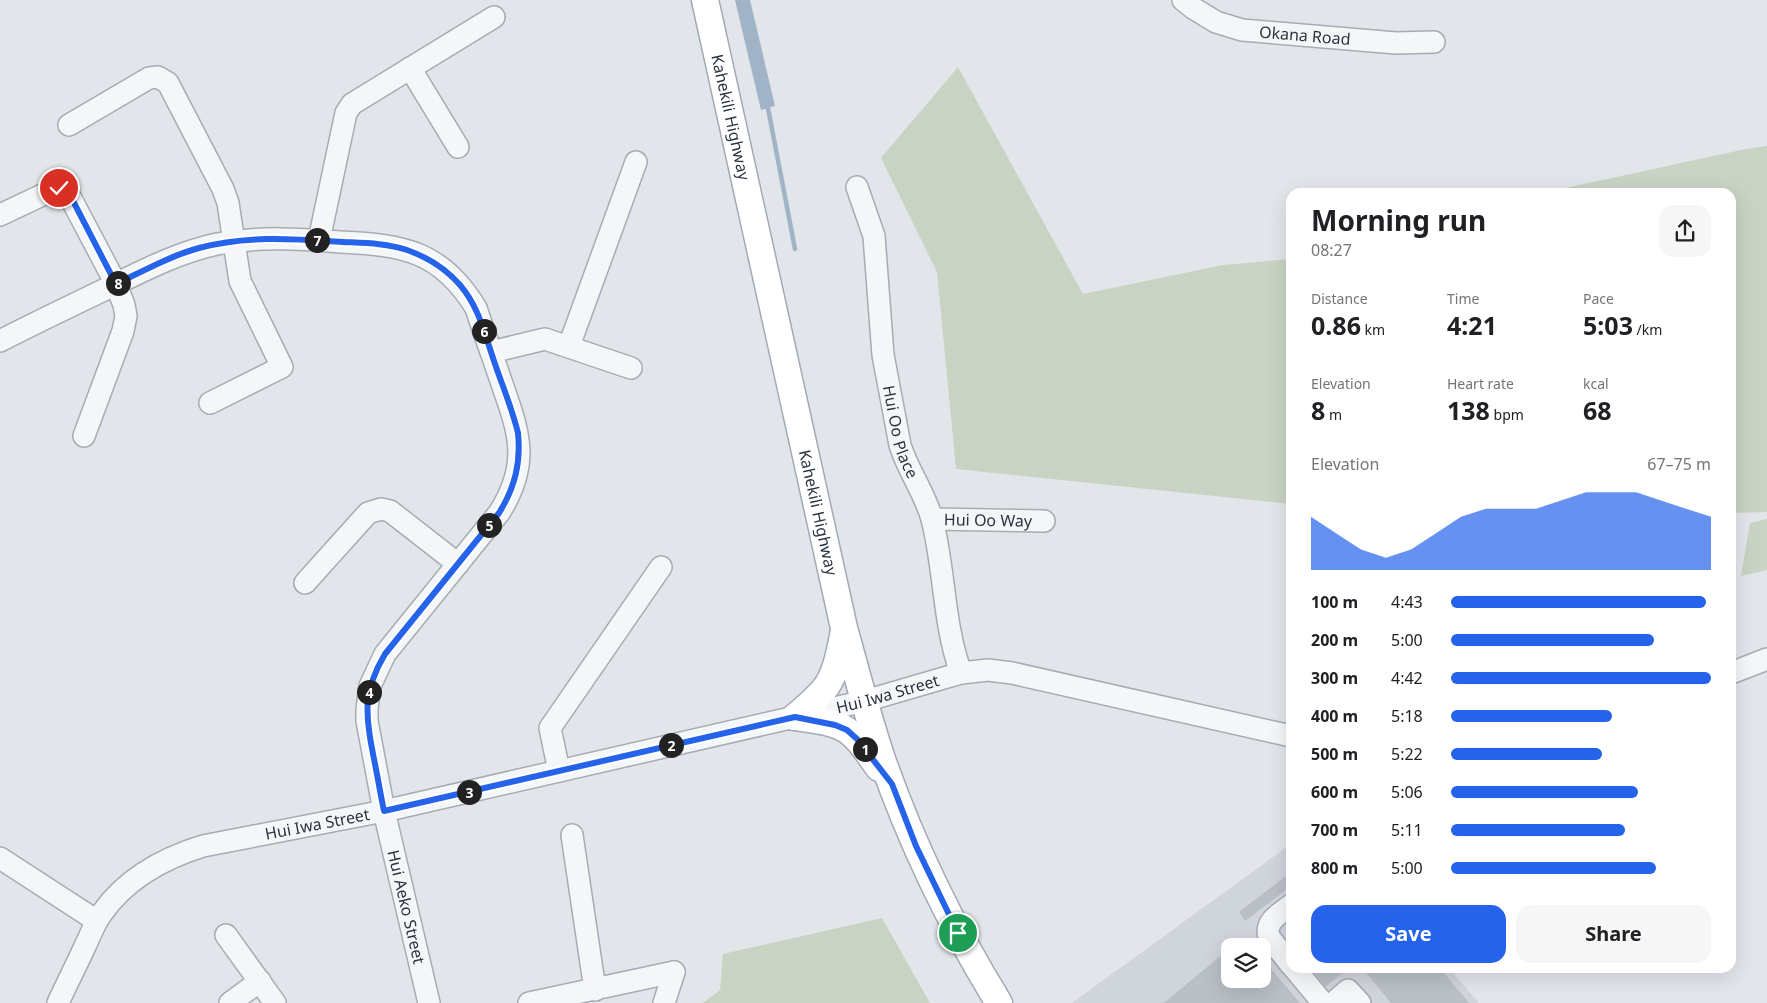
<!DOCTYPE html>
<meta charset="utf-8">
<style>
:root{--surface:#fff;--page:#f6f6f6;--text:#202124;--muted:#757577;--accent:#2563eb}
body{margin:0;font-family:"Noto Sans",sans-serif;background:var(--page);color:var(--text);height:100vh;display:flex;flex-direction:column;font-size:19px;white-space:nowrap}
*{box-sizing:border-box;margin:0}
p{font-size:16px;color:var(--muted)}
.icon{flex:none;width:28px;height:28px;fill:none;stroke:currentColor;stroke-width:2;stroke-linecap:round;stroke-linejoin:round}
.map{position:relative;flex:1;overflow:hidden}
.drawer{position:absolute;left:1286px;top:188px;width:450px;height:785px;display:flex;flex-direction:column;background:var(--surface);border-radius:15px;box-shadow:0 5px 20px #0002}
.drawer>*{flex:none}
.buttons{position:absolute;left:1221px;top:938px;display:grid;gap:10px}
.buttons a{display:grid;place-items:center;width:50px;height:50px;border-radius:10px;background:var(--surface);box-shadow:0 5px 20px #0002;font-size:25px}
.pin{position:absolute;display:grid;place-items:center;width:42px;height:42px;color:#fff;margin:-21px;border:2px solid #fff;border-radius:50%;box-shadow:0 1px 5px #0007}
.km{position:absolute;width:25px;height:25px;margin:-12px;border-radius:50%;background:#222;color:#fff;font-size:14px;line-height:25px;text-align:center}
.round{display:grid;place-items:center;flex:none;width:52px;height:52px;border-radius:15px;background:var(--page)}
.head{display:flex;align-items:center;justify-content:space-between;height:85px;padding:0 25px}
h1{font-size:28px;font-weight:700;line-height:38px}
.figures{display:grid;grid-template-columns:repeat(3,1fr);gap:8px;height:85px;padding:5px 25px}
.figures div{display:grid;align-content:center}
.figures b{font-size:25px;font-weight:700}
.figures small{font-size:14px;font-weight:400}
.figures p{font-size:14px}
.chart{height:140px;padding:10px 25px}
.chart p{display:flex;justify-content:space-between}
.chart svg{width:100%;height:90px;margin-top:5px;fill:var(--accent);opacity:.7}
.action{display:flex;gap:10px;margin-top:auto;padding:10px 25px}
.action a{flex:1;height:58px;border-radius:15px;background:var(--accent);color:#fff;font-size:20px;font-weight:700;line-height:58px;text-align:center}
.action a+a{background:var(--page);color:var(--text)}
ul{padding:0 25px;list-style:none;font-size:16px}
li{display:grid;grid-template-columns:80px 60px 1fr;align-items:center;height:38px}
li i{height:12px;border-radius:6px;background:var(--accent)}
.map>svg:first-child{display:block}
</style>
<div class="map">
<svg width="1767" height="1003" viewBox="0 0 1767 1003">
<rect width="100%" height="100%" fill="#e2e5ea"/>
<path fill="#d0d4db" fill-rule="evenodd" d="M1291 844V968H1449L1479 1003H1072ZM1230 946H1262V979H1230Z"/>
<path fill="#c8d3c4" d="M958 67 1083 294 1223 265 1291 259V504L956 469 937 272 881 158Z
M1767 146V512L1731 513V192H1555L1570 187 1746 149Z
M1767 519V570L1741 576 1750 523Z
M882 918 930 1003H703L720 990 723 954Z"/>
<path fill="#a0b3c7" d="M735 0H750L775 106 761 110Z"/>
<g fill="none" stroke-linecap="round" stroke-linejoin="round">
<path stroke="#a0b3c7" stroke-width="4.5" d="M767 103 795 249"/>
</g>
<path fill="#babfc6" d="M1291 872V886L1245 921 1239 912Z
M1230 948V979H1262V958L1300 1003H1164Z
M1310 968H1348L1326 987Z
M1362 968H1440L1469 1003H1391Z"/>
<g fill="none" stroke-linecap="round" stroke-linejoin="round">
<g stroke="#a7acb4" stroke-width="24">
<g id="minor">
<path id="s1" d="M1183 0 1193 8 1216 22 1242 30 1396 43 1434 42"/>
<path d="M410 68 458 147"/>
<path d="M69 125 149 78 158 77 168 83 223 189 228 203 240 281 282 367 210 403"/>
<path id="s2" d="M857 187 874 236 883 355 900 445C908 471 925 493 932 519 945 570 943 623 961 673"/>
<path d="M0 215 55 189 64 190 68 193 116 284 124 305 126 316 123 331 84 436"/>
<path d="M319 240 346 113 352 104 494 17"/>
<path id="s3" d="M0 341C37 322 75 304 112 286 146 269 180 252 217 244 259 236 300 239 341 242 404 245 441 251 476 308 484 333 493 357 501 381 519 432 531 463 499 513L385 654 370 686 367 709V721L384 811 429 1003"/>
<path d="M569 346 636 162"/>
<path d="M491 352 545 339 631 368"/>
<path id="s4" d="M932 519 1044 521"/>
<path d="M305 583 368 513 381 509 390 511 458 564"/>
<path d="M1731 673 1767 659"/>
<path d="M559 771 550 728 661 567"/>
<path d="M572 835 595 990"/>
<path d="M0 858 97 921"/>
<path d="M1291 905C1281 913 1264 921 1269 937L1291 965"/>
<path d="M226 935 275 1003"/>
<path d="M1294 968 1323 1003"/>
<path id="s5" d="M58 1003C67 983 77 964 86 944 91 934 95 922 102 913 126 879 164 858 203 846L384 811 795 717 865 701 961 673 988 670 1012 673 1291 736"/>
<path d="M230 1003 260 981"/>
<path d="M529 1003 674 972"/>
<path d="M664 1003 674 972"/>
<path d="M1333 1003 1348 990 1360 1003"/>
</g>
</g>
<g stroke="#a2aab5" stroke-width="29">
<g id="major">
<path id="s6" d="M705 0 844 628C856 671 867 714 881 756 911 843 951 925 999 1003"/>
<path d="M795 717C812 720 834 721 848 731 861 740 869 755 879 768"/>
<path d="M795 717C805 708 818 698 826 687 837 671 840 650 844 631"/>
</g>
</g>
<use href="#minor" stroke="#f5f6f8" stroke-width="21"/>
<use href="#major" stroke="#fff" stroke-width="26"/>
</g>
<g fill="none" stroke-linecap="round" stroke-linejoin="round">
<g stroke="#fff" stroke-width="10">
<path id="route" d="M59 188 68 193 71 197 116 284C143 271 170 256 199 248 247 235 295 239 343 242 364 243 386 243 407 250 427 257 446 269 460 285 479 307 485 335 494 361 502 385 512 408 518 433 521 463 515 487 499 513L385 654C363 691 365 714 373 754 377 773 380 792 384 811L795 717 835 725 847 730 857 739 892 784 916 846 958 933"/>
</g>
<use href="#route" stroke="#2563eb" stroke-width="6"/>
</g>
<g text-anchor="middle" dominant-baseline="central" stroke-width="4" stroke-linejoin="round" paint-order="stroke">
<g font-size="16" fill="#2b3341" stroke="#f2f4f7">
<text stroke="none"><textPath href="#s1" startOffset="130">Okana Road</textPath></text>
<text stroke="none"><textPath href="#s6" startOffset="120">Kahekili Highway</textPath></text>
<text stroke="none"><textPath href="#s2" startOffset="250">Hui Oo Place</textPath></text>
<text stroke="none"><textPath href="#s6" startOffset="525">Kahekili Highway</textPath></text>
<text stroke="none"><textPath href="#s4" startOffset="56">Hui Oo Way</textPath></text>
<text stroke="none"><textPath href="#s5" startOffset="925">Hui Iwa Street</textPath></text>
<text stroke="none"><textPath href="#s5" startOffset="340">Hui Iwa Street</textPath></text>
<text stroke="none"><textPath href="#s3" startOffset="1179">Hui Aeko Street</textPath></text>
</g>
</g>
</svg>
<div class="buttons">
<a><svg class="icon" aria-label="layers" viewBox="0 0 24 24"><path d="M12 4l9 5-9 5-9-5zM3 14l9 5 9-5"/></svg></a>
</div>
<div class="pin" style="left:958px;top:933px;background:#1e9e55"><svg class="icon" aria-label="arrive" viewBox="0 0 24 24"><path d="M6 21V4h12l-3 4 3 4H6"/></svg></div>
<div class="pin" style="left:59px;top:188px;background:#d93025"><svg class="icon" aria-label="check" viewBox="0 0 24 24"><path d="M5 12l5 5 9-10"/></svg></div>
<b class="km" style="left:865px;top:749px">1</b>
<b class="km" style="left:671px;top:745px">2</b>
<b class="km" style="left:469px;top:792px">3</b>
<b class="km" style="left:369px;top:692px">4</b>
<b class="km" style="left:489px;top:525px">5</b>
<b class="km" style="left:484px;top:331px">6</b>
<b class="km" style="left:317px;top:240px">7</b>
<b class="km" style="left:118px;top:283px">8</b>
<section class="drawer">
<div class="head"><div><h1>Morning run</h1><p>08:27</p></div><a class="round"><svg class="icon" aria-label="share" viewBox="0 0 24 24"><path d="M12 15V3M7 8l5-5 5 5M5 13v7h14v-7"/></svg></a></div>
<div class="figures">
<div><p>Distance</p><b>0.86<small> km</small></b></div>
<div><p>Time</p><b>4:21</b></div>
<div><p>Pace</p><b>5:03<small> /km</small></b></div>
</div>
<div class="figures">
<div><p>Elevation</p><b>8<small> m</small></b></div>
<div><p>Heart rate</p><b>138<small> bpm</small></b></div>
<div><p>kcal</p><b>68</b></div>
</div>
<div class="chart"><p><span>Elevation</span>67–75 m</p>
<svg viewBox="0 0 160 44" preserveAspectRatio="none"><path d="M0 44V18L10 26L20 34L30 38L40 34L50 26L60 18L70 14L80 14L90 14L100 10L110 6L120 6L130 6L140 10L150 14L160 18V44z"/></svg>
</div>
<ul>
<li><b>100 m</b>4:43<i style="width:98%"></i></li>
<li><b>200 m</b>5:00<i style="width:78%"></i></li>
<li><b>300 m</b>4:42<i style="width:100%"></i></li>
<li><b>400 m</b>5:18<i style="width:62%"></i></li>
<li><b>500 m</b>5:22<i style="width:58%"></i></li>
<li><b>600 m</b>5:06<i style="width:72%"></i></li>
<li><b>700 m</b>5:11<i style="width:67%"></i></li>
<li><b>800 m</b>5:00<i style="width:79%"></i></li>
</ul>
<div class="action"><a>Save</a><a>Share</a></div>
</section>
</div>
